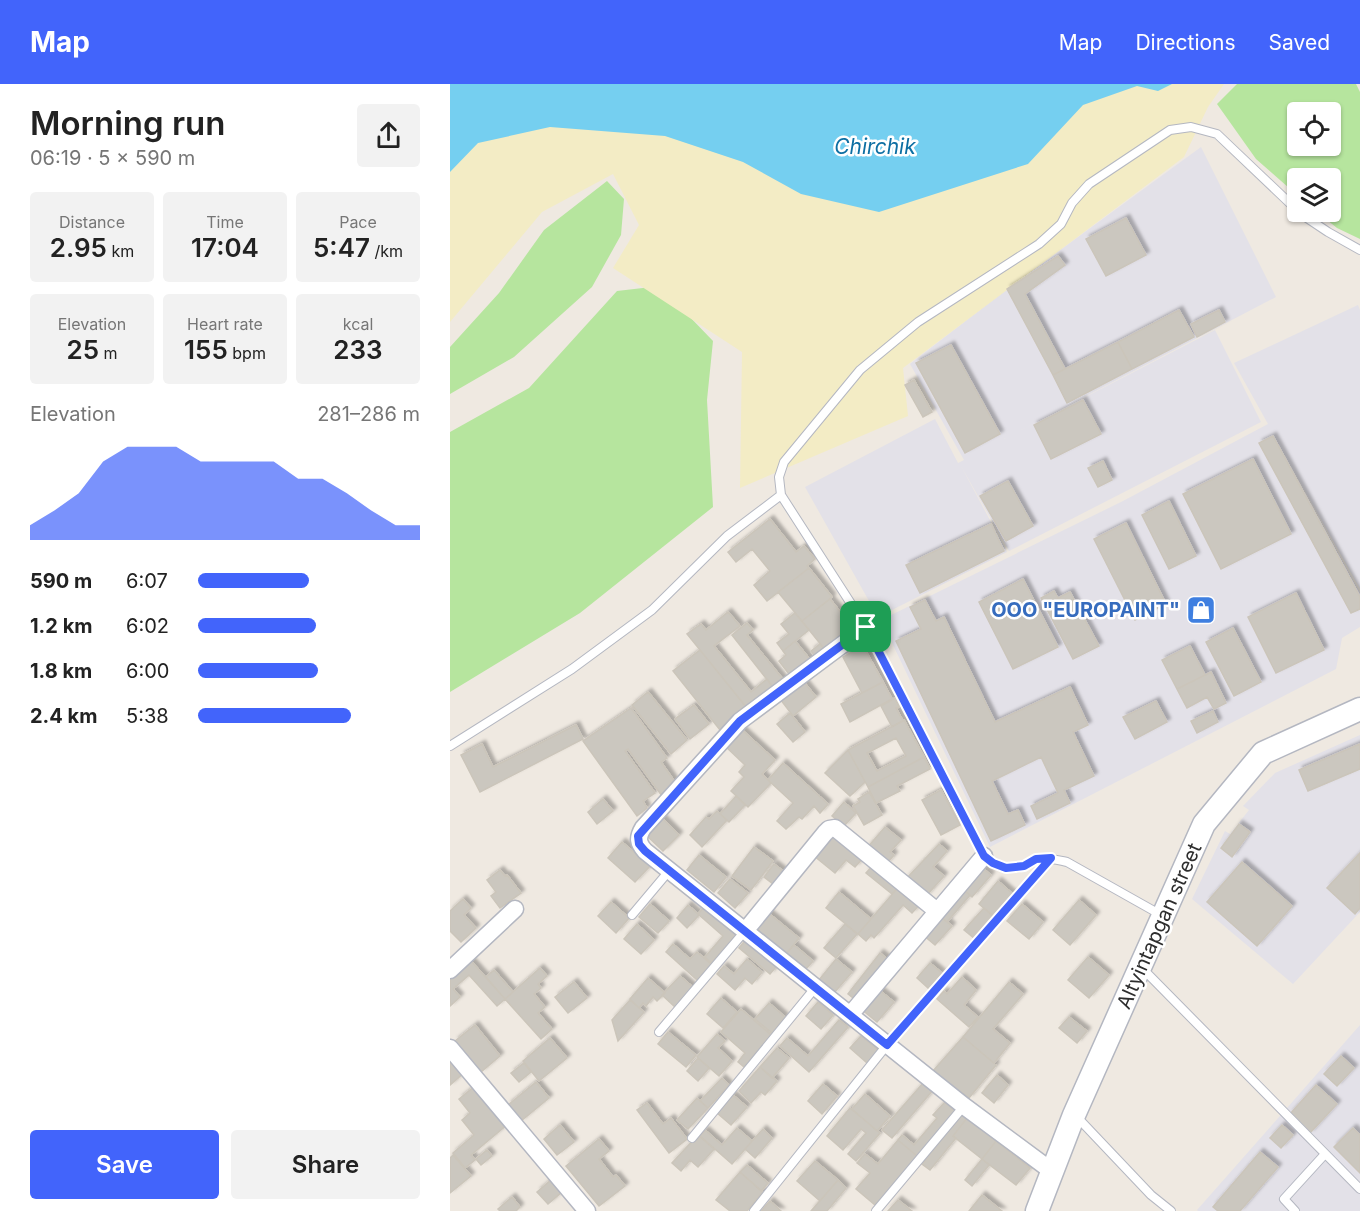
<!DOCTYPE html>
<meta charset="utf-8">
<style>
:root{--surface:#fff;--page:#f2f2f2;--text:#222;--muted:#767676;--accent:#4264fb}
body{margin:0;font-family:Inter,sans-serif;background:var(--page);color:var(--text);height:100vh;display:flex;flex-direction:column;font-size:22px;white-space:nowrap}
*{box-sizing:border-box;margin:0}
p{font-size:20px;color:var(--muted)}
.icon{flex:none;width:33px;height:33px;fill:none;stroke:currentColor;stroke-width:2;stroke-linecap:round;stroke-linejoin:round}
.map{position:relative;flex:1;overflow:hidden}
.sheet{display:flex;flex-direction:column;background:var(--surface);width:450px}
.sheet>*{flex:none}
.controls{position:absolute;left:837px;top:18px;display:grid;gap:12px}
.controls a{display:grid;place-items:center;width:54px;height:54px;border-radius:6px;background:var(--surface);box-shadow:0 2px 4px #0004;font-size:30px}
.pin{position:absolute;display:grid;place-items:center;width:51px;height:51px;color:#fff;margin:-26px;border-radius:12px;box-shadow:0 3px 9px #0006}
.round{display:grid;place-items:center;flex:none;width:63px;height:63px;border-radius:6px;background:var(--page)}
.headline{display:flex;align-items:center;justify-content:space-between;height:102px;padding:0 30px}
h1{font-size:33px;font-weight:600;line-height:45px}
.stats{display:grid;grid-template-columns:repeat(3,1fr);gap:9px;height:102px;padding:6px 30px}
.stats div{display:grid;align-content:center;border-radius:6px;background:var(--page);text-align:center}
.stats b{font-size:26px;font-weight:600}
.stats small{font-size:16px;font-weight:400}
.stats p{font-size:16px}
.chart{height:168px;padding:12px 30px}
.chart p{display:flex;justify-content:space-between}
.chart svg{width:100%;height:108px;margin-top:6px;fill:var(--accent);opacity:.7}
.action{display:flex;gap:12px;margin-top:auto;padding:12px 30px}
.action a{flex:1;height:69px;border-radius:6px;background:var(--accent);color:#fff;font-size:24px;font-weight:600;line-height:69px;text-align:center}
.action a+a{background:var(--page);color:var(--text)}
ul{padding:0 30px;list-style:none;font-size:20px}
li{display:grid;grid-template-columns:96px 72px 1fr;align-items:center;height:45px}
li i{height:15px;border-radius:8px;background:var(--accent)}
header{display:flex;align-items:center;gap:36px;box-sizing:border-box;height:84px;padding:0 30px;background:var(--accent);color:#fff}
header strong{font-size:28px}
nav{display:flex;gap:33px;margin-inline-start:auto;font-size:21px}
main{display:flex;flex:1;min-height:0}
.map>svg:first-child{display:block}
</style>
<header>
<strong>Map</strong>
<nav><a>Map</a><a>Directions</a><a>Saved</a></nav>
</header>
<main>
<section class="sheet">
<div class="headline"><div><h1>Morning run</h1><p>06:19 · 5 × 590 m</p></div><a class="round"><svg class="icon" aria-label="share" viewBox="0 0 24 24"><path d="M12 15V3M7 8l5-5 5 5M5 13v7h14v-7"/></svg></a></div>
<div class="stats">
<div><p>Distance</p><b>2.95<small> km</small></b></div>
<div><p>Time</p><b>17:04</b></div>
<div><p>Pace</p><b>5:47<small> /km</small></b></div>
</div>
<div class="stats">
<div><p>Elevation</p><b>25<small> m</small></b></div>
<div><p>Heart rate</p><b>155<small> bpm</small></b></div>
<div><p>kcal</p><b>233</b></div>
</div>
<div class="chart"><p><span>Elevation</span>281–286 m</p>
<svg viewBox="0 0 160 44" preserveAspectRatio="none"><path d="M0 44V38L10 32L20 25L30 12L40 6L50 6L60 6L70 12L80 12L90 12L100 12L110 19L120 19L130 25L140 32L150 38L160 38V44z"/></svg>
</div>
<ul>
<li><b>590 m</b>6:07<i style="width:50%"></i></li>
<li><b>1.2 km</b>6:02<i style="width:53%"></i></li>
<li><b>1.8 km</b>6:00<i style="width:54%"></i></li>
<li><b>2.4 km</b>5:38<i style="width:69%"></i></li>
</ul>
<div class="action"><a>Save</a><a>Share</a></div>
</section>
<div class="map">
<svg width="910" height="1127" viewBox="0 0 910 1127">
<defs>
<filter id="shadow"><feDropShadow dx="3.5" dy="-3.5" stdDeviation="1.5" flood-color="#0004"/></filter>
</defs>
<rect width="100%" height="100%" fill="#efe9e1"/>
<path fill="#e3e1e8" d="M751 63 826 213 554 355 765 246 811 338 559 467 511 382 557 468 428 533 355 403 485 335 508 379 514 376 460 280 557 205Z
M908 221 910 226V505L826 356 910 509V543L892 554 886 585 540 763 431 536 673 417 818 340 784 279Z
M910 651V828L843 900 742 815 775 747 780 750 799 726 793 722 825 689Z
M910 941V1127H748L747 1126Z"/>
<path fill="#b6e59e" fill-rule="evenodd" d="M787 0H906L910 8V155L887 144 867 128H880V94H848L847 111 806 75 767 20ZM848 28H880V62H848Z
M157 97 174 115 171 151 142 203 64 273 0 310V263L49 209 94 146Z
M210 202 263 257 257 316 263 423 130 529 0 608V348L79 304 167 207Z"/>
<path fill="#f3ecc5" d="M0 0H774L758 23 734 73 453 284 458 332 290 404 292 268 163 184 189 141 163 90 92 128 0 238Z"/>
<path fill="#75cff0" d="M0 0H722L708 7 687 2 633 21 578 80 429 128 351 110 293 78 215 52 100 43 28 59 0 88Z"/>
<path fill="#cbc7bf" stroke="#cbc5ba" stroke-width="1.5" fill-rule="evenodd" filter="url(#shadow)" d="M676 134 696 171 656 192 636 155Z
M608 172 615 181 575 210 615 285 603 291 557 205Z
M729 226 744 253 682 285 668 258Z
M769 226 775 238 747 253 741 240Z
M668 258 682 285 617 319 603 291Z
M501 261 550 350 515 369 466 279Z
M464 296 482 328 473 333 455 301Z
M633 316 651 350 601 375 584 341Z
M823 352 910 513V525L901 529 809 359Z
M803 375 841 450 771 485 733 410Z
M653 377 662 396 648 403 638 384Z
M558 397 583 442 556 457 530 412Z
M719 417 746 472 719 485 692 431Z
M320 435 346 468 354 462 365 475 357 482 359 484 317 517 304 501 320 487 302 465 286 478 278 468Z
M676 439 716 520 685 536 644 455Z
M541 440 554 467 470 509 456 481Z
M359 484 382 513 352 537 328 508Z
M573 495 608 563 563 585 529 518Z
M604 507 608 514 620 508 649 562 623 575 591 514Z
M846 509 874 566 826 589 798 533Z
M380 515 404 545 376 567 352 537Z
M475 516 486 537 494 533 545 638 620 603 638 641 623 648 644 692 614 706 620 719 587 735 581 722 608 709 591 673 542 697 558 730 568 726 575 741 541 757 446 557 471 545 460 523Z
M278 528 290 542 264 562 301 608 317 595 326 607 300 628 237 550 251 540 256 546Z
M345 529 359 546 333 567 327 559 339 550 331 540Z
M297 539 303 546 297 551 336 599 326 607 282 551Z
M783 544 811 598 784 612 756 558Z
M345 557 362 578 342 594 329 577 336 571 333 567Z
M370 560 376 567 367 574 361 567Z
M413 562 433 598 412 609 393 573Z
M740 562 755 591 727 605 712 576Z
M250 566 297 624 270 646 223 587Z
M761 588 776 619 764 625 757 613 737 624 727 605Z
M353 597 366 613 343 632 330 615Z
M433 598 442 615 400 638 391 620Z
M198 608 237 656 221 670 182 621Z
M445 614 449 623 446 624 453 637 442 643 431 622Z
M706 617 717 638 685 655 673 633Z
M244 621 259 640 240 655 225 635Z
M181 624 217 674 211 678 227 701 212 712 178 665 175 667 205 709 193 717 197 724 187 732 133 657Z
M763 627 768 638 747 649 741 637Z
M340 629 355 648 343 658 327 640Z
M454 636 474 673 418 703 398 666ZM446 654 456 672 427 687 417 669Z
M126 641 133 655 30 708 11 671 32 660 43 683Z
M290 644 325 676 312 690 321 699 298 723 281 707 294 693 289 688 295 681 274 661Z
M910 660V685L858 707 849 686Z
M398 666 415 698 400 712 375 689Z
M474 673 480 685 447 702 450 707 426 719 418 703Z
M333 679 378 720 370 729 364 722 352 735 349 733 336 745 327 737 343 719 318 696Z
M491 706 510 741 491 751 472 716Z
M419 708 432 731 414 741 403 722 410 718 408 715Z
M286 712 295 721 279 738 270 730Z
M153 715 163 727 147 740 138 728Z
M394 718 406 729 394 742 382 732Z
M267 727 277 736 252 763 240 751 256 733 259 735Z
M211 733 229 751 213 767 195 750Z
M789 740 800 748 782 773 771 764Z
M435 743 451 756 440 768 444 771 436 780 417 764Z
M383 749 413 774 405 783 396 776 385 789 364 772Z
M172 758 200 782 185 798 158 774Z
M489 760 497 767 483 783 494 792 476 812 456 795Z
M304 763 323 777 301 806 282 792Z
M910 769V824L905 830 877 804Z
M249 771 276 793 264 808 237 786Z
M426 778 452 799 442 810 416 789Z
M792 778 842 822 807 862 757 818Z
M324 780 337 790 327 803 314 793Z
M530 782 541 791 522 813 511 804Z
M50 786 55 792 57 791 71 809 50 824 41 812 46 808 37 796Z
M280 795 298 809 285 824 268 809Z
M548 797 564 811 545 834 529 820Z
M452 799 473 817 462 829 453 821 424 854 421 851 416 857 408 850Z
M511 804 520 811 497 838 488 831Z
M389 808 421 835 408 850 376 824Z
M13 815 21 824 14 831 26 844 11 858 0 847V827Z
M629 816 646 831 620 861 603 846Z
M161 818 179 834 166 849 148 832Z
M200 820 219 837 208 849 189 833Z
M572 820 593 838 579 855 557 837Z
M238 821 249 831 237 844 227 834Z
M255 822 287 850 261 879 255 873 273 852 248 830Z
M534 824 544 832 525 855 514 846Z
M316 827 349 854 336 870 303 842Z
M490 832 502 842 485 861 473 851Z
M187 840 204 856 191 870 174 855Z
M395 840 407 850 386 874 374 864Z
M299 852 330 878 320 890 289 864Z
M223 860 240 875 247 868 261 880 247 896 216 868Z
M344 861 363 877 355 886 336 870Z
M430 869 441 878 408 918 398 910Z
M638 873 659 891 639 914 618 896Z
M297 875 312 888 302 900 295 894 285 906 267 890 274 882 284 890Z
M386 875 402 888 384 909 369 896Z
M21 877 55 915 47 922 19 891 3 905 10 913 0 922V895Z
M480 879 492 889 479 905 467 894Z
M90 884 97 892 88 900 91 904 84 910 95 923 88 929 102 945 91 955 55 915Z
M44 886 63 908 55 915 36 893Z
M230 892 244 904 226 924 212 911Z
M512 893 526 906 514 921 528 933 519 943 487 915 494 907 497 910Z
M198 894 215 909 207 917 203 913 196 922 193 919 189 924 180 915Z
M124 898 137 914 118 929 105 913Z
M559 898 573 910 543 945 560 959 544 979 513 953Z
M428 905 444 918 427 938 411 925Z
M271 914 287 928 273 944 257 930Z
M180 916 194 928 168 957 162 936Z
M368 918 383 931 371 945 356 932Z
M319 919 335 933 322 949 305 935Z
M291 925 321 951 294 983 288 978 295 969 271 948Z
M619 933 637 947 627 959 609 944Z
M389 936 398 943 359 988 330 962 337 954 358 972Z
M25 941 50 972 31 988 5 957Z
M218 948 246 971 236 983 208 960Z
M267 950 275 957 268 964 282 977 269 992 247 973Z
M411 952 428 966 417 979 400 964Z
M513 953 546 981 519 1014 483 987Z
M100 954 117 974 89 997 73 977Z
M327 964 339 974 322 994 310 983Z
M0 970 15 988 0 1001Z
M891 972 904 984 887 1002 874 990Z
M248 974 259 984 248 997 237 987Z
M74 979 81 988 69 998 61 989Z
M310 983 327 997 315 1011 311 1008 301 1019 289 1007Z
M547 991 558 1001 544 1019 532 1009Z
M272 994 279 1001 258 1024 250 1017Z
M86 998 99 1014 71 1037 58 1021Z
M474 998 483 1006 442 1054 432 1046Z
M373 1000 387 1012 372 1030 358 1017Z
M866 1001 887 1020 860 1049 840 1030Z
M25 1002 58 1040 21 1071 25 1076 15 1084 3 1069 24 1051 12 1036 20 1029 9 1015Z
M415 1010 440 1032 427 1047 402 1025Z
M283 1011 297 1023 281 1041 267 1029Z
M247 1014 258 1024 238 1045 227 1036Z
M495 1018 505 1027 467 1072 448 1056 452 1051 464 1061 487 1034 483 1031Z
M197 1019 213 1040 221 1034 237 1055 219 1069 187 1026Z
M400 1024 430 1049 406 1077 398 1070 416 1049 411 1045 393 1066 377 1052Z
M512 1030 517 1034 503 1052 506 1054 480 1086 472 1080Z
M517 1034 546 1057 532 1075 503 1052Z
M110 1041 124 1058 107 1071 94 1055Z
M832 1041 843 1051 831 1064 820 1054Z
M287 1044 302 1057 282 1080 250 1052 255 1046 272 1061Z
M903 1044 910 1051V1089L884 1063Z
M313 1045 322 1054 305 1074 295 1065Z
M248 1051 264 1065 248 1083 240 1076 231 1087 222 1079Z
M149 1055 159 1067 149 1075 163 1093 166 1091 175 1102 149 1122 116 1082Z
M448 1056 467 1072 425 1121 406 1105 420 1089 407 1079 415 1070 428 1080Z
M546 1057 580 1084 566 1101 532 1075Z
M37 1066 42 1072 31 1081 26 1075Z
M810 1068 828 1083 790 1127H768L763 1123Z
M3 1071 21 1092 0 1109V1074Z
M532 1075 539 1081 522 1102 515 1096Z
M365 1077 388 1096 370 1117 347 1097Z
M297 1081 318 1099 311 1107 290 1088Z
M290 1088 313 1108 297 1127H280L266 1116Z
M101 1096 112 1108 98 1120 87 1108Z
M388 1096 396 1104 377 1127H361Z
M532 1111 552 1127H519Z
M62 1113 70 1123 66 1127H50L48 1125Z
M448 1116 462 1127H438Z
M320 1117 331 1127H311Z"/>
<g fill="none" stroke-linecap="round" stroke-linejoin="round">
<g stroke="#b4b7c1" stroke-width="10">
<path id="lane" d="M848 128 878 148 910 166
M0 662 122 585 202 526 277 452 331 411
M182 831 219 787
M713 832 617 778C607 776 597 773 587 775 583 776 579 780 575 782 560 787 545 781 534 772L416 543 331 411 329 393 334 378 410 286 468 238 589 160 611 140 622 119 639 100 720 46 741 43 767 50 848 127
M691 883 910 1105
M209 948 295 847
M627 1033 701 1111 721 1127
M242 1054 365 904
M304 1127 437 961 601 774
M426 1127 514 1022
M845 1127 834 1115 875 1070"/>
</g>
<g stroke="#b4b7c1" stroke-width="19">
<path id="street" d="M416 543 290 637 193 744C187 754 188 759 195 767L514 1022 603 1088
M295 847 375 749 379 745 385 744 487 827
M0 886 65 825
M400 931 534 772
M0 964 137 1127"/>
</g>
<g stroke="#b4b7c1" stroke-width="25">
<path id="secondary" d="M587 1127 624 1031 754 740 813 669 910 625"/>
</g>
<use href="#lane" stroke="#fff" stroke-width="8"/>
<use href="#street" stroke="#fff" stroke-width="16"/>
<use href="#secondary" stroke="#fff" stroke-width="22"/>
</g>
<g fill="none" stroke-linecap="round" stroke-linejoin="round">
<g stroke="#fff" stroke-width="12">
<path id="route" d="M416 543 534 772 543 779 556 784 574 782 586 775 601 774 437 961 195 767 189 760 188 752 290 637Z"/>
</g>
<use href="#route" stroke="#4264fb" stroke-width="8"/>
</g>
<defs>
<g id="shop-square" transform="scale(1.5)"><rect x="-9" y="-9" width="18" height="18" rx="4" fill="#3f7fe0" stroke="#fff"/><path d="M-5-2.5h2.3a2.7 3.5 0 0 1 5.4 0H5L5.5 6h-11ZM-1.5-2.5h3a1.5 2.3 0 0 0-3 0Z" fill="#fff"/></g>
</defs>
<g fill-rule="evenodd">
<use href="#shop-square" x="751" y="526"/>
</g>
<g text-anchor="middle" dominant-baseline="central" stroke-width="5" stroke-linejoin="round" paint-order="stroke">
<g font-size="20" font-weight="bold" fill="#366cbe" stroke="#fff" text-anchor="end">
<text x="730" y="526">OOO "EUROPAINT"</text>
</g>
<g font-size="20" fill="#2e2e2e" stroke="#fff">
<text transform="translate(709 842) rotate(-66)">Altyintapgan street</text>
</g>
<g font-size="21" font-style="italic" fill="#0d6fa3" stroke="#fff">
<text x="425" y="62">Chirchik</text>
</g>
</g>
</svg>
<div class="controls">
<a><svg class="icon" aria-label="locate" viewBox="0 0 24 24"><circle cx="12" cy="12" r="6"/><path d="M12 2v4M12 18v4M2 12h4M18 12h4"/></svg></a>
<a><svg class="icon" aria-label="layers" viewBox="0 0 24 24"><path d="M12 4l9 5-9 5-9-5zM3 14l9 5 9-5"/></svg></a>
</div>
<div class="pin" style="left:416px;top:543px;background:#1e9e55"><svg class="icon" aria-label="arrive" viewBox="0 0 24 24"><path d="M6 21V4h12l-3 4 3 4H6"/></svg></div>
</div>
</main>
